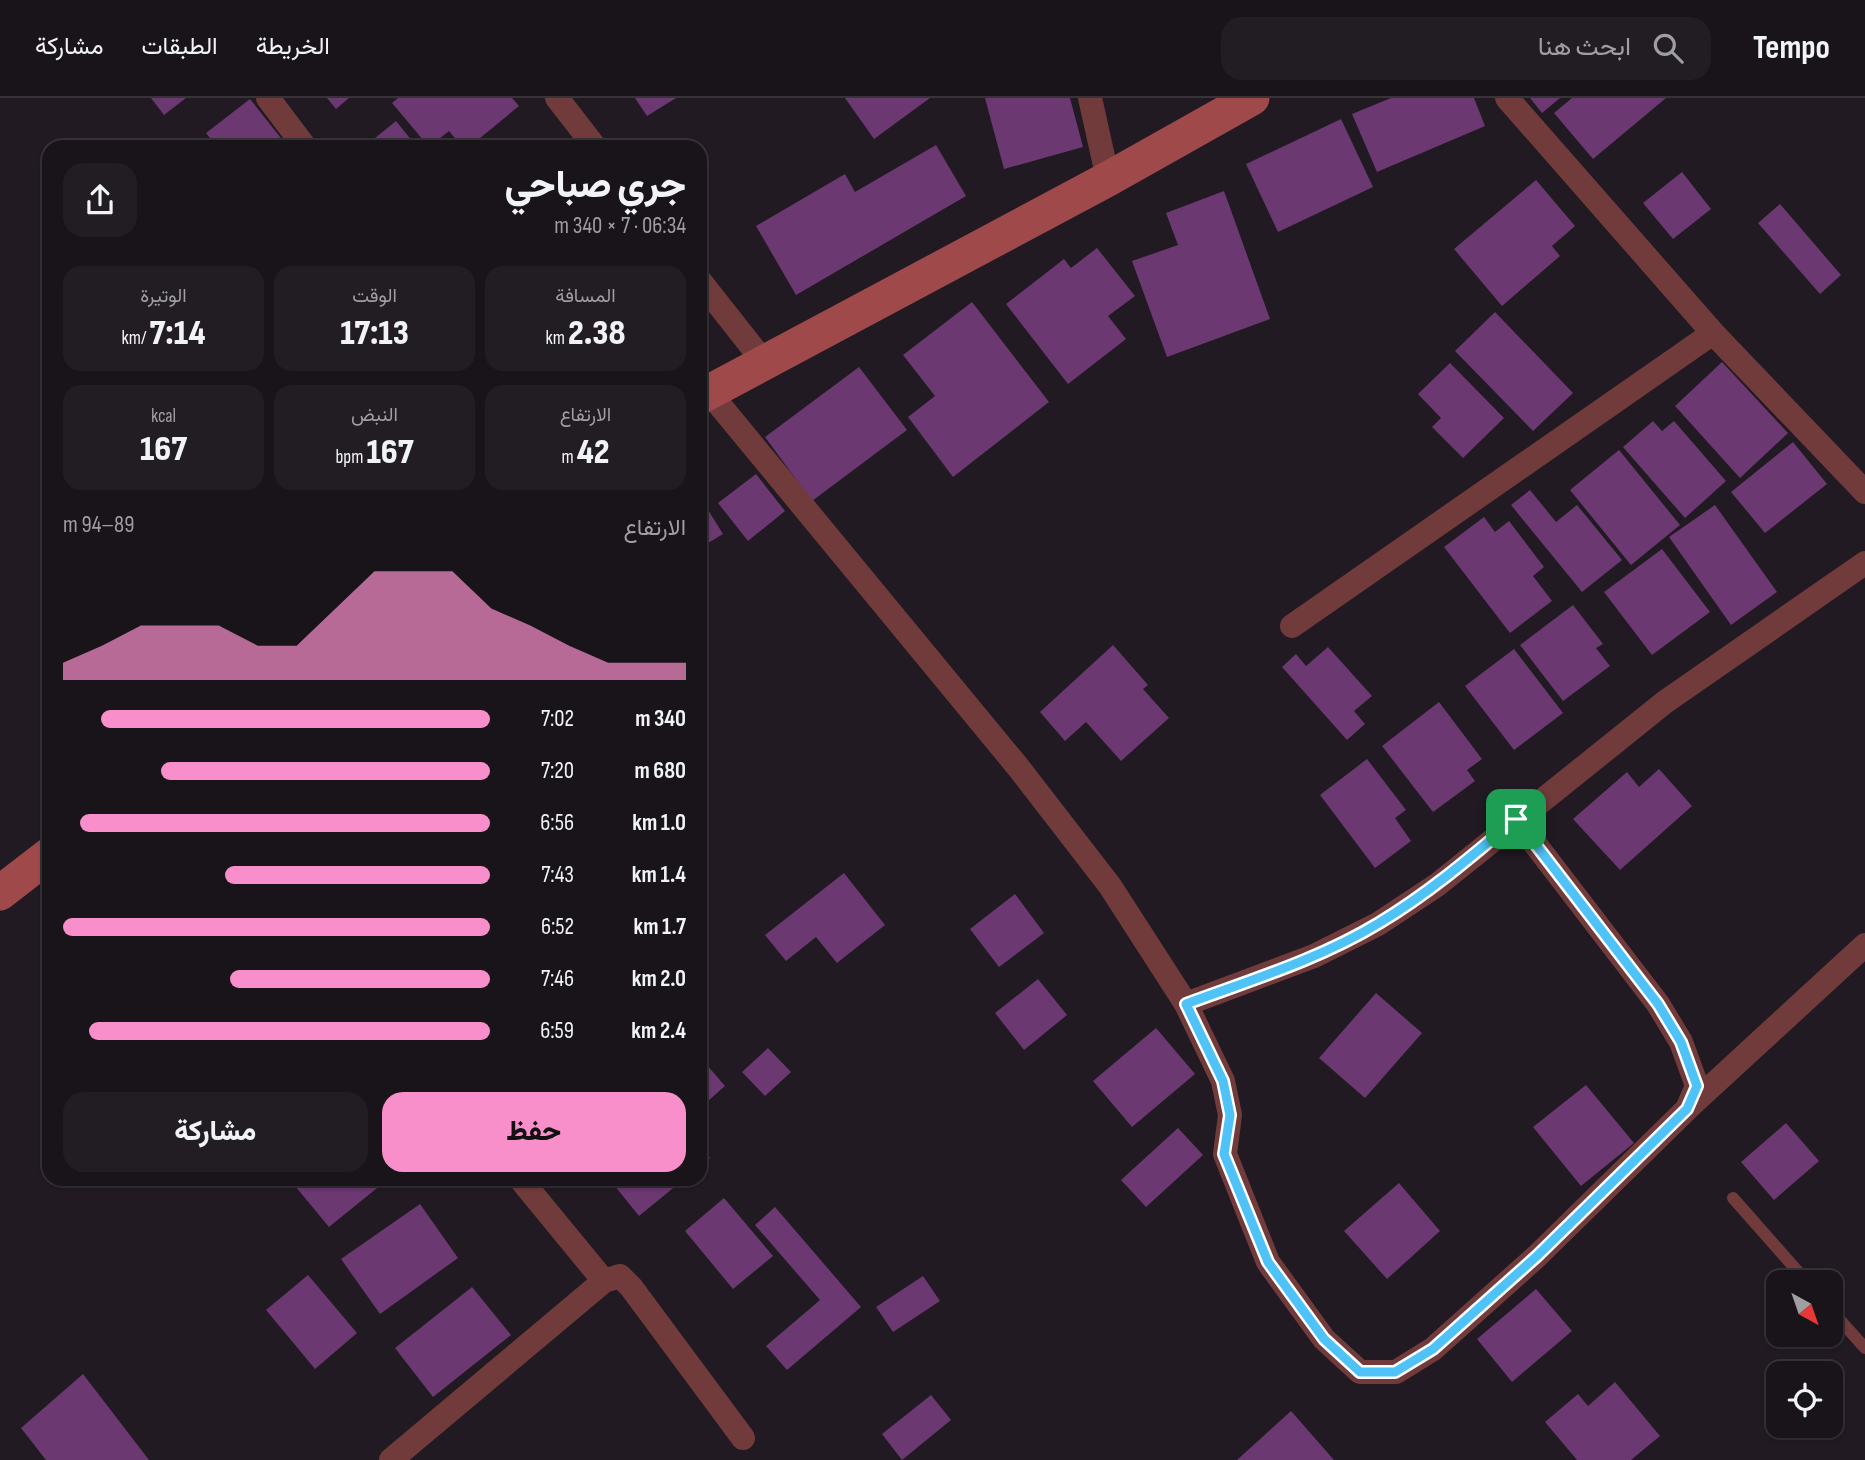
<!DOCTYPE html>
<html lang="ar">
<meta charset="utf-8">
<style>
:root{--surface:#19141a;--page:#221d23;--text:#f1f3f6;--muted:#9f9ea2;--line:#373339;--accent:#f98fca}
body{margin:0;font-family:"Sofia Sans Condensed",Vazirmatn,sans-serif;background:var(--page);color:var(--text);direction:rtl;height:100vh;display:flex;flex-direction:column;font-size:26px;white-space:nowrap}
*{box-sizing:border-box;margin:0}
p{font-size:23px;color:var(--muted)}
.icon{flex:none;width:38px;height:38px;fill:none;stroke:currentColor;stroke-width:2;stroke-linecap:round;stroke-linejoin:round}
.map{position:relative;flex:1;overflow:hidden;direction:ltr}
.details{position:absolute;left:42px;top:42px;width:665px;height:1046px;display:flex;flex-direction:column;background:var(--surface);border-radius:21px;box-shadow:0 2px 5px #0004,0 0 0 2px var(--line);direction:rtl}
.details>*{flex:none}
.needle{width:46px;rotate:140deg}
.fabs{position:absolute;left:1766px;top:1172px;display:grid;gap:14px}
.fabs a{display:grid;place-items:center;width:77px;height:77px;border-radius:14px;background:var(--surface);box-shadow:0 2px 5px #0004,0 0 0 2px var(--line);font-size:35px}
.pin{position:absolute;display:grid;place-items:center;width:60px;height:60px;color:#fff;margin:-30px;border-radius:14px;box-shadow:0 4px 10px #0006}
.round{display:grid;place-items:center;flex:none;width:74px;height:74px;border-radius:21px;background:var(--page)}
.head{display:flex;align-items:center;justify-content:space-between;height:119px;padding:0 21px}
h1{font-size:38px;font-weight:800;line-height:52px}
.figures{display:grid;grid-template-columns:repeat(3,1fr);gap:10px;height:119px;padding:7px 21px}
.figures div{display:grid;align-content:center;border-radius:18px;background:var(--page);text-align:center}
.figures b{font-size:35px;font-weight:800}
.figures small{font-size:19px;font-weight:400}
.figures p{font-size:19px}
.chart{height:196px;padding:14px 21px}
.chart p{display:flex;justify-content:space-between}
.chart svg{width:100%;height:126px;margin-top:7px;fill:var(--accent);opacity:.7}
.cta{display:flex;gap:14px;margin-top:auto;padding:14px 21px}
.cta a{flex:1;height:80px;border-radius:21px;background:var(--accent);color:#111;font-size:28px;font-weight:800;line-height:80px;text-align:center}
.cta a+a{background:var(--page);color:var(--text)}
ul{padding:0 21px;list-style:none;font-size:23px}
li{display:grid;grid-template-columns:112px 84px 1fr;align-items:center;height:52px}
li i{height:18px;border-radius:9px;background:var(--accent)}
header{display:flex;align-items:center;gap:42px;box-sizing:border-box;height:98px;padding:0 35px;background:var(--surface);border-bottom:2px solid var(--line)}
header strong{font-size:33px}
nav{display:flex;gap:38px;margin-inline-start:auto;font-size:24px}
.search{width:490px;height:63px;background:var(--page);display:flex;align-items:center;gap:18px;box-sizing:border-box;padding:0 24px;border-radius:21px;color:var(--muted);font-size:26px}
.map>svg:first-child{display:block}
</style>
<header>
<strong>Tempo</strong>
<div class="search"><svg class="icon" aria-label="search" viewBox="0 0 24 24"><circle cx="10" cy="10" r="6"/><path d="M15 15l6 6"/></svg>ابحث هنا</div>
<nav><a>الخريطة</a><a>الطبقات</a><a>مشاركة</a></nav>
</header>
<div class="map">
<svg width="1865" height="1362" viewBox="0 0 1865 1362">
<rect width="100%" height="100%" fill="#211a22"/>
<path fill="#6b3871" d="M151 0H186L164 17Z
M327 0H349L336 11Z
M398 0H512L519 8 469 49H462L449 33 429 49 392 5Z
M635 0H676L647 18Z
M845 0H930L874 41Z
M985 0H1070L1083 49 1004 71Z
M1391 0H1474L1485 28 1377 74 1352 16Z
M1530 0H1560L1542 15Z
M1572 0H1666L1593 61 1554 15Z
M250 1 288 49H217L206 35Z
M1341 21 1373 89 1278 134 1246 66Z
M396 23 417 49H364Z
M936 47 966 98 796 197 756 128 845 76 855 94Z
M1682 74 1711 111 1673 141 1643 105Z
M1536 82 1575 128 1552 148 1560 158 1502 208 1454 151Z
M1224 93 1270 221 1167 259 1132 163 1178 147 1166 115Z
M1780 106 1841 177 1820 196 1758 125Z
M1097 150 1135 198 1108 218 1126 241 1068 286 1006 206 1064 161 1071 170Z
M972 204 1049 304 953 379 908 319 935 298 903 257Z
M700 214 708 225 700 230Z
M1495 214 1573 295 1533 333 1455 253Z
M1722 264 1788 335 1740 380 1675 308Z
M1450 265 1504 320 1463 360 1432 329 1441 320 1418 296Z
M859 269 907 332 812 403 765 339Z
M1653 323 1662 333 1674 323 1726 383 1685 420 1623 349Z
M1793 344 1827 386 1765 435 1731 394Z
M1619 352 1680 427 1631 467 1570 392Z
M756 376 785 413 748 443 718 405Z
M1530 392 1556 424 1577 407 1622 462 1582 494 1511 407Z
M700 399 723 436 700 450Z
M1715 407 1777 494 1731 527 1669 439Z
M1484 419 1495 434 1509 423 1544 469 1533 478 1552 503 1510 535 1444 449Z
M1662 451 1710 514 1652 557 1604 494Z
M1573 507 1603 546 1596 550 1610 568 1563 603 1520 547Z
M1113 547 1148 587 1143 591 1169 620 1121 663 1086 624 1065 643 1040 614Z
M1328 549 1372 598 1354 613 1365 626 1347 642 1282 569 1296 556 1306 568Z
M1514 551 1563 615 1514 652 1465 588Z
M1439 604 1482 661 1467 672 1475 683 1433 714 1382 648Z
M1367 661 1406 712 1395 720 1411 743 1375 770 1320 697Z
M1659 671 1692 708 1620 772 1573 721 1627 674 1639 689Z
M844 775 885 827 837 865 816 839 786 863 765 837Z
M1015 796 1044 835 999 869 970 831Z
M1038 881 1067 917 1024 952 995 915Z
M1376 895 1422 935 1365 1000 1319 960Z
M1156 930 1195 976 1132 1029 1093 983Z
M768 950 791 974 765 998 742 974Z
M700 959 725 988 700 1010Z
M1586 987 1634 1045 1581 1088 1533 1029Z
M1786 1025 1819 1063 1774 1102 1741 1064Z
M1178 1030 1203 1057 1146 1109 1121 1082Z
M700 1047 710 1060 700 1068Z
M290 1082H387L329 1129Z
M610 1082H683L639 1118Z
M1399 1085 1440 1133 1387 1181 1344 1133Z
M724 1100 773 1158 733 1191 685 1133Z
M420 1106 458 1160 380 1216 341 1161Z
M775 1109 861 1209 787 1272 766 1248 820 1202 755 1127Z
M308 1177 357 1235 315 1271 266 1212Z
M923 1178 940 1203 893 1234 876 1209Z
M472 1189 511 1237 433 1299 395 1250Z
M1536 1191 1572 1233 1512 1284 1477 1241Z
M83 1276 149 1362H46L21 1330Z
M1615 1284 1660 1338 1631 1362H1577L1545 1324 1578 1296 1588 1308Z
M931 1297 951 1322 902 1362 882 1336Z
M1291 1313 1334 1362H1237Z"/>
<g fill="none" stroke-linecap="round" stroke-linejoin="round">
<path stroke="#713b3b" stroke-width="12" d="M1733 1100 1808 1185
M1830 1211 1865 1250"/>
<path stroke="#713b3b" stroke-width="24" d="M268 0 305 49
M557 0 595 49
M1090 0 1108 81
M1507 0 1713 235 1865 394
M700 183 764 264
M708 293 1018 669 1110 788 1186 906 1223 983 1230 1017 1225 1056 1268 1164 1324 1241 1360 1274H1396L1433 1251 1537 1158 1687 1011 1697 988 1681 944 1658 906 1516 721
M1292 528 1713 235
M1186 906 1314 858 1378 826 1437 787 1665 604 1865 465
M1690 1008 1865 847
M521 1082 604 1183
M391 1362 604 1183 620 1178 631 1189 743 1340"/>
<path stroke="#9f494b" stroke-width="35" d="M700 299 1108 81 1252 0
M0 795 49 757"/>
</g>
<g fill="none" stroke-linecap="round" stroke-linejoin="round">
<g stroke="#fff" stroke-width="14">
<path id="route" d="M1516 721 1658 906 1681 944 1697 988 1687 1011 1537 1158 1433 1251 1395 1274H1360L1324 1241 1268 1164 1224 1056 1230 1017 1223 983 1186 906C1251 882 1320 861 1379 825 1429 795 1472 758 1516 721Z"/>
</g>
<use href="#route" stroke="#4fc3f7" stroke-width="9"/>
</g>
</svg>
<div class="fabs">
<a><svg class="needle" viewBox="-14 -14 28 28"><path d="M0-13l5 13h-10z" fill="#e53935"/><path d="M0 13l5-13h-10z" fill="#9f9ea2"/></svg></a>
<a><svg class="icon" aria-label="locate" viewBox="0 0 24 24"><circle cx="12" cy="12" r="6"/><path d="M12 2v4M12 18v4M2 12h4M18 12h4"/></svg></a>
</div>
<div class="pin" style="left:1516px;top:721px;background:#1e9e55"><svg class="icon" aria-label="arrive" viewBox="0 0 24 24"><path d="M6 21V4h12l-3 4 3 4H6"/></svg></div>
<section class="details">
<div class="head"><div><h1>جري صباحي</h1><p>06:34 · 7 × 340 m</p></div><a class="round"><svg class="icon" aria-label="share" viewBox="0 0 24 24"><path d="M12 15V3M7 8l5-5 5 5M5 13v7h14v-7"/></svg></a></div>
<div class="figures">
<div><p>المسافة</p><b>2.38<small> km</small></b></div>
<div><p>الوقت</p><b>17:13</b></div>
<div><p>الوتيرة</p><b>7:14<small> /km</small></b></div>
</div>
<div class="figures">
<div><p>الارتفاع</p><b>42<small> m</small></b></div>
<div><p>النبض</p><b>167<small> bpm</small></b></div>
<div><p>kcal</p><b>167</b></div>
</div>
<div class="chart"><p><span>الارتفاع</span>89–94 m</p>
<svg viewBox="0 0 160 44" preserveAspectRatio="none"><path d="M0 44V38L10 32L20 25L30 25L40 25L50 32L60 32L70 19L80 6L90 6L100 6L110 19L120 25L130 32L140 38L150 38L160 38V44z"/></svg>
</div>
<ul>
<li><b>340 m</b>7:02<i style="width:91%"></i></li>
<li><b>680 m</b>7:20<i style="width:77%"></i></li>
<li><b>1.0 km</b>6:56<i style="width:96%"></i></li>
<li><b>1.4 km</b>7:43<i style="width:62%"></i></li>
<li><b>1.7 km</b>6:52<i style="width:100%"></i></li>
<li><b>2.0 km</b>7:46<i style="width:61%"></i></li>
<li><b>2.4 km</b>6:59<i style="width:94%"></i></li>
</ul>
<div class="cta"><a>حفظ</a><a>مشاركة</a></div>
</section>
</div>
